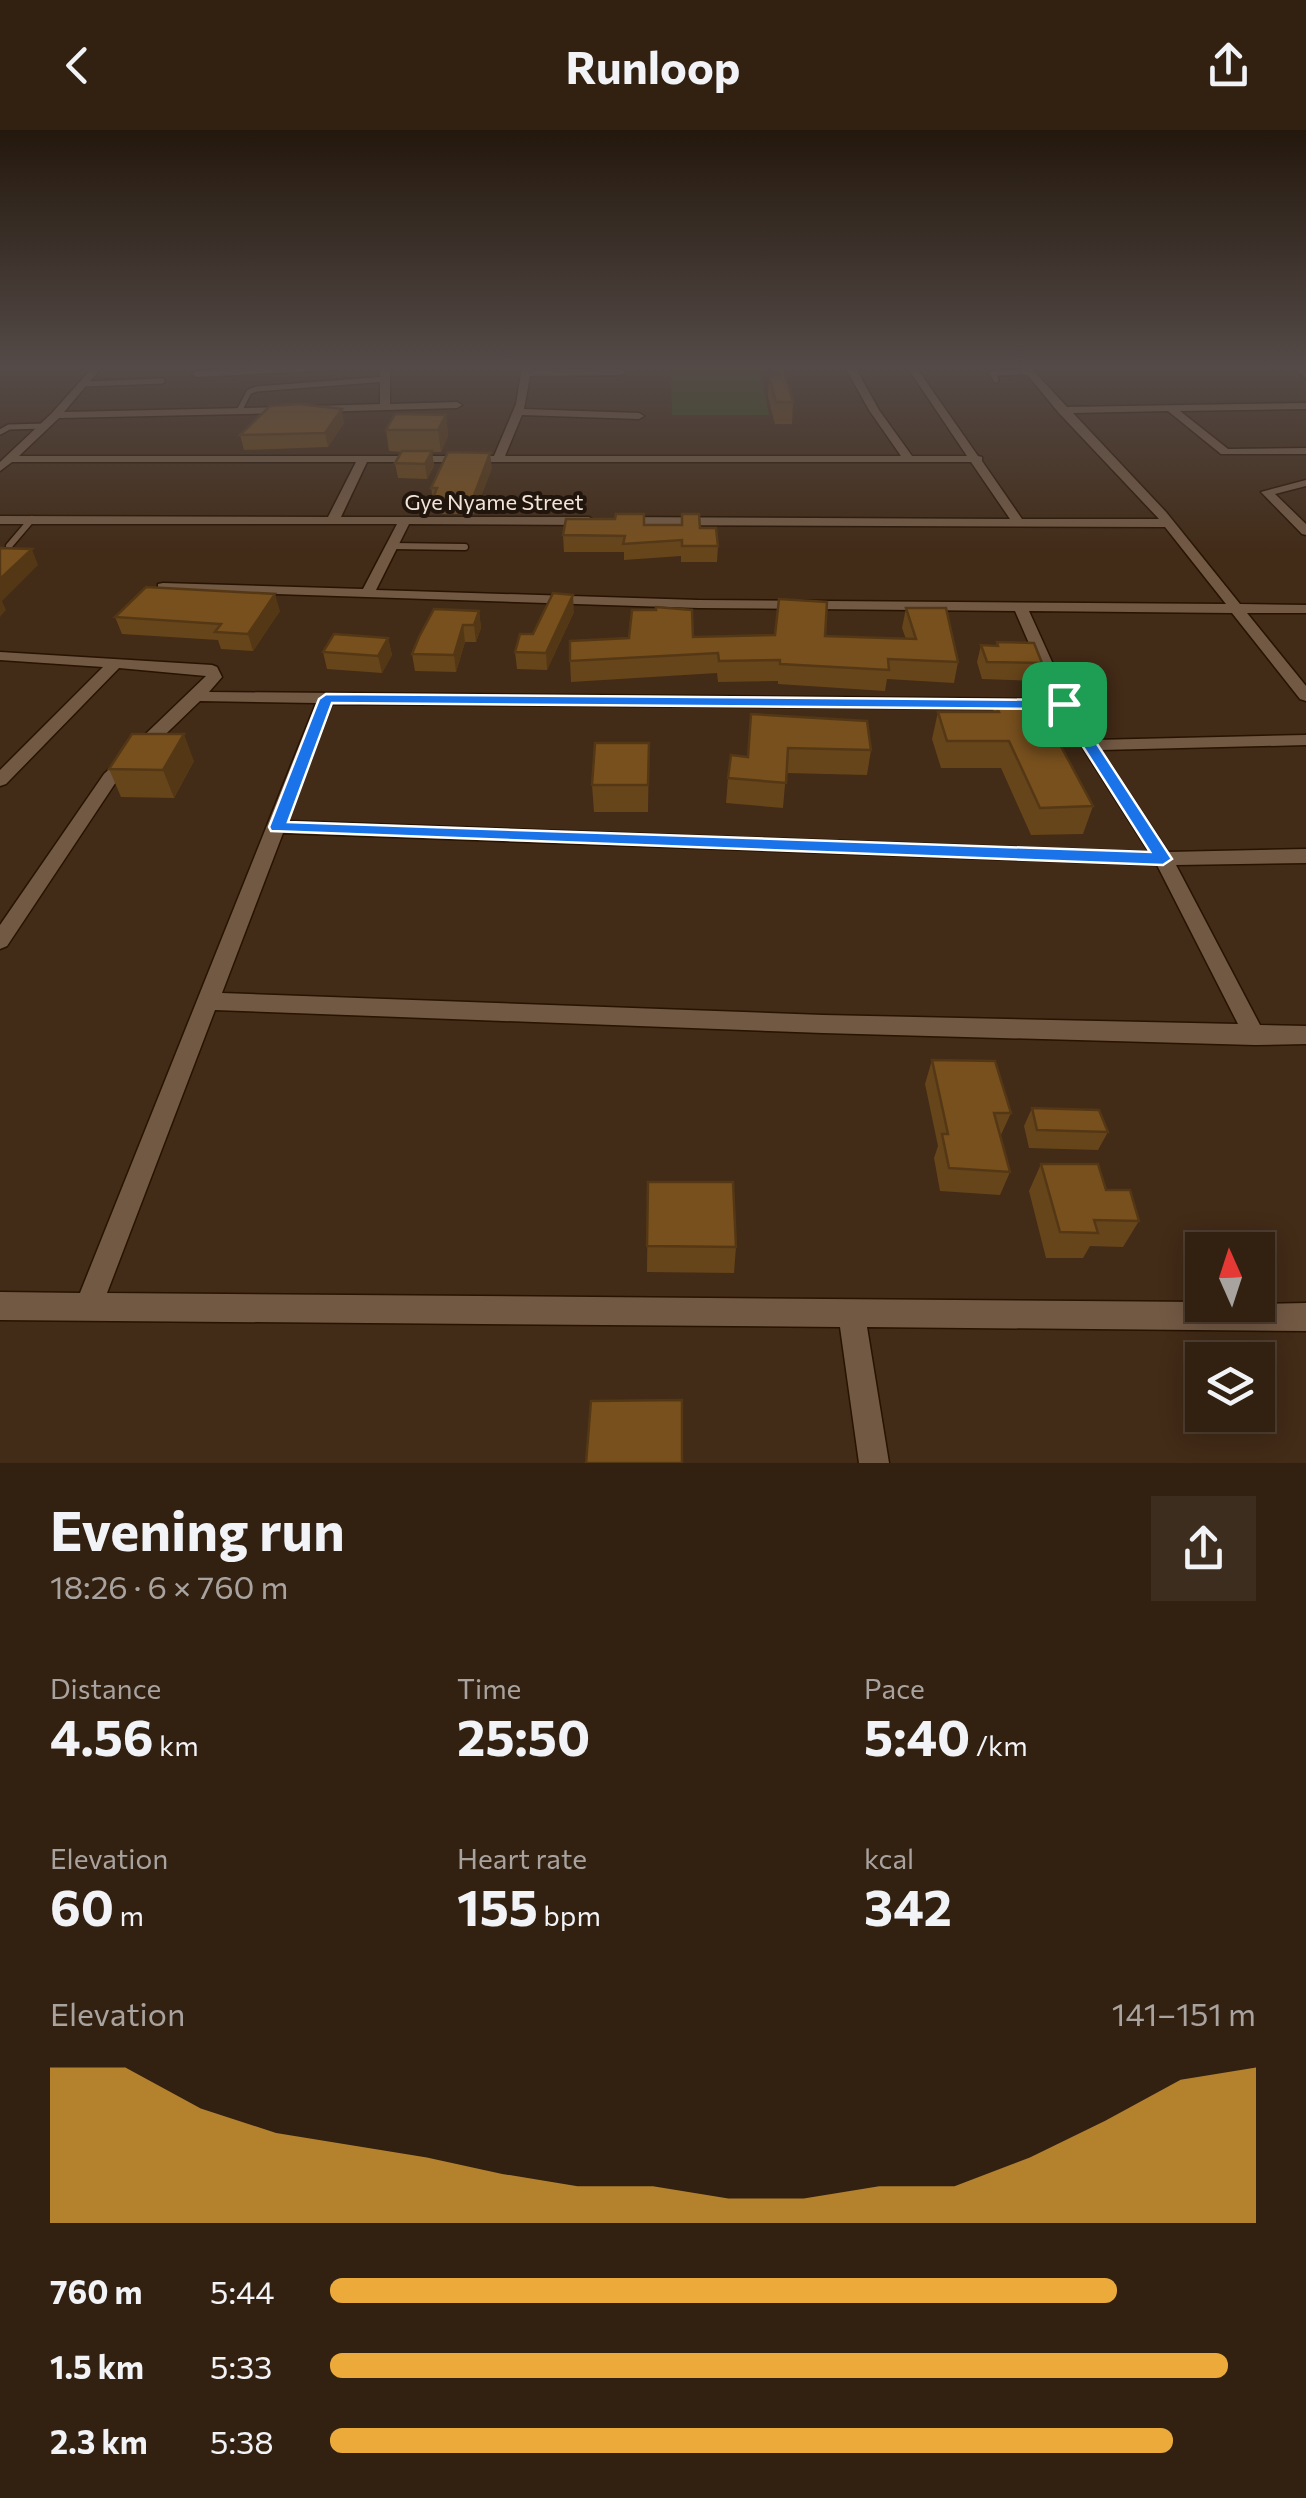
<!DOCTYPE html>
<meta charset="utf-8">
<style>
:root{--surface:#322011;--page:#3d2d1f;--text:#f1f3f6;--muted:#a8a39f;--line:#4d3e31;--accent:#ebaa39}
body{margin:0;font-family:Commissioner,sans-serif;background:var(--page);color:var(--text);height:100vh;display:flex;flex-direction:column;font-size:38px;white-space:nowrap}
*{box-sizing:border-box;margin:0}
p{font-size:32px;color:var(--muted)}
.icon{flex:none;width:55px;height:55px;fill:none;stroke:currentColor;stroke-width:2;stroke-linecap:round;stroke-linejoin:round}
.map{position:relative;height:1333px;overflow:hidden}
.drawer{display:flex;flex-direction:column;background:var(--surface);flex:1}
.drawer>*{flex:none}
.needle{width:65px;rotate:357deg}
.controls{position:absolute;left:1185px;top:1102px;display:grid;gap:20px}
.controls a{display:grid;place-items:center;width:90px;height:90px;border-radius:0px;background:var(--surface);box-shadow:0 5px 25px #0003,0 0 0 2px var(--line);font-size:50px}
.pin{position:absolute;display:grid;place-items:center;width:85px;height:85px;color:#fff;margin:-42px;border-radius:20px;box-shadow:0 5px 15px #0006}
.round{display:grid;place-items:center;flex:none;width:105px;height:105px;border-radius:0px;background:var(--page)}
.headline{display:flex;align-items:center;justify-content:space-between;height:170px;padding:0 50px}
h1{font-size:55px;font-weight:700;line-height:75px}
.stats{display:grid;grid-template-columns:repeat(3,1fr);gap:15px;height:170px;padding:10px 50px}
.stats div{display:grid;align-content:center}
.stats b{font-size:50px;font-weight:700}
.stats small{font-size:28px;font-weight:400}
.stats p{font-size:28px}
.chart{height:280px;padding:20px 50px}
.chart p{display:flex;justify-content:space-between}
.chart svg{width:100%;height:180px;margin-top:10px;fill:var(--accent);opacity:.7}
ul{padding:0 50px;list-style:none;font-size:32px}
li{display:grid;grid-template-columns:160px 120px 1fr;align-items:center;height:75px}
li i{height:25px;border-radius:12px;background:var(--accent)}
header{display:flex;justify-content:space-between;align-items:center;height:130px;padding:0 50px;background:var(--surface);font-size:45px;font-weight:700}
.map>svg:first-child{display:block}
</style>
<header><svg class="icon" aria-label="back" viewBox="0 0 24 24"><path d="M15 5l-7 7 7 7"/></svg>Runloop<svg class="icon" aria-label="share" viewBox="0 0 24 24"><path d="M12 15V3M7 8l5-5 5 5M5 13v7h14v-7"/></svg></header>
<div class="map">
<svg width="1306" height="1333" viewBox="0 0 1306 1333">
<rect width="100%" height="100%" fill="#422b17"/>
<path fill="#334b1a" d="M671 237H759L769 285H672Z"/>
<g fill="none" stroke-linecap="round" stroke-linejoin="round">
<g stroke="#281301" stroke-width="8">
<path id="service-far1" d="M996 250 992 243 1029 242
M84 254 162 251
M239 281 249 262 256 259 386 249
M0 302 9 297 45 296"/>
</g>
<g stroke="#281301" stroke-width="9">
<path id="service" d="M9 416 32 389
M392 416 465 417"/>
</g>
<g stroke="#281301" stroke-width="3">
<path id="minor" d="M93 237H102L64 282 285 277 290 280 285 283 59 288 19 326H494L516 274 522 237H532L531 240 621 239 626 242 621 245 530 246 524 279 639 283 644 286 639 289 522 285 505 326H901L869 280 845 237H855L879 280 912 326H967L907 237H916L978 326 982 327V331L1022 389H1159L1058 282 1021 237H1030L1067 277 1306 273V279L1180 281 1228 319 1306 318V324H1221L1168 281 1073 283 1166 382 1240 474 1306 475V483H1247L1306 556V571L1300 569 1232 483 1029 481 1071 574 1094 610 1306 605V615L1101 620 1168 722 1306 719V733L1176 735 1260 895 1306 896V914L1255 915 823 903 215 880 107 1163 1202 1172V1175L1306 1173V1201L867 1197 889 1333H859L840 1197 0 1190V1162L80 1163 316 573 200 571 116 652 7 816 0 819V795L104 644 206 546 119 538 6 654 0 656V640L103 537 0 530V522L212 535 217 537 222 547 209 562 1053 569 1015 481 698 478 158 460V454L163 453 363 459 397 394H0V386L328 387 356 332H12L0 341V332L52 283ZM367 332H971L1010 389 620 387 614 391 620 395 1165 397 1226 474 698 470 376 460 409 394 589 395 595 391 589 387H341ZM332 574 1058 579 1149 722 287 691ZM283 703 1157 735 1238 894 823 885 222 863Z
M273 237H337L333 240 197 247 192 244 197 241Z
M380 237H390V274L457 272 462 275 457 278 316 282 311 279 316 276 380 274Z
M1293 237H1303L1306 240V248Z
M1306 350V356L1275 364 1306 394V405L1302 404 1261 362Z"/>
</g>
<use href="#service-far1" stroke="#725944" stroke-width="5"/>
<use href="#service" stroke="#725944" stroke-width="6"/>
<use href="#minor" fill="#725944" fill-rule="evenodd"/>
</g>
<path fill="#67451a" d="M769 247 793 272 792 294H775L768 267Z
M446 285 448 306 441 322H432L434 336 427 349 398 348 395 333 402 322 389 321 386 300Z
M344 293 328 317 244 320 240 305Z
M492 338 474 384H436L431 358Z
M644 395 700 398 718 416 717 432H681V426L624 430V422H564L563 405Z
M906 478 958 532 954 553 887 549 885 561 778 554V551L718 552 717 543 571 552 570 531 693 507 906 509 902 498Z
M280 481 253 521 221 519 218 510 122 504 115 487Z
M479 481 481 498 476 512H465L456 542 415 541 412 524Z
M574 482 547 540 517 539 515 522 533 504Z
M388 508 392 525 382 543 327 539 323 522Z
M997 512 1042 533 1037 551 982 549 977 532 981 515H996Z
M995 573 1035 581 1093 676 1083 704 1031 705 1001 638H941L932 609 938 582H993Z
M751 584 871 620 867 645 786 643 783 678 726 673 728 648 748 627Z
M649 613 648 682H594L592 655Z
M194 631 174 668 121 667 109 639Z
M932 930 1011 983 1000 1007 1010 1042 1000 1065 940 1061 934 1028 938 1016 925 954Z
M1032 978 1108 1002 1098 1020 1029 1018 1024 996Z
M1041 1034 1106 1060 1139 1091 1123 1117 1090 1116 1083 1128H1046L1029 1061Z
M648 1052 736 1117 734 1143 647 1142Z"/>
<path fill="#543815" d="M342 279 344 293 328 317 325 303Z
M446 285 448 306 441 322 438 300Z
M432 321 434 336 427 349 425 334Z
M490 323 492 338 474 384 473 368Z
M32 419 38 435 2 471 6 480 0 487V449Z
M275 464 280 481 253 521 248 504Z
M573 465 574 482 547 540 546 523Z
M479 481 481 498 476 512 474 495Z
M463 495 465 512 456 542 454 525Z
M388 508 392 525 382 543 378 526Z
M184 604 194 631 174 668 163 640Z"/>
<path fill="#78501e" stroke="#543815" stroke-width="2.5" d="M784 243 793 272H776L769 247Z
M300 274 342 279 325 303 240 305 270 276Z
M395 284 446 285 438 300H386Z
M402 321H432L425 334 395 333Z
M448 322 490 323 473 368H433L437 358H431Z
M616 384H644V395H682V384H699L700 398H716L718 416H682V410L623 414 625 406 563 405 566 389H615Z
M0 418 32 419 0 449Z
M146 457 275 464 248 504 215 502 221 494 115 487Z
M553 463 573 465 546 523 515 522 520 504H533Z
M779 469 827 472 825 506 916 509 906 478H946L958 532 888 529 889 540 780 534V530L719 531 718 523 570 531V511L629 508 632 480H656V477L692 480 693 507 775 505Z
M434 479 479 481 474 495H463L454 525 412 524 419 507Z
M334 504 388 508 378 526 323 522Z
M997 512 1034 513 1042 533 987 532 981 515 998 516Z
M995 573H1032L1035 581H1042L1093 676 1040 678 1009 611H947L938 582H999Z
M751 584 867 591 871 620 788 618 786 653 728 648 731 625 748 627Z
M132 604H184L163 640 109 639Z
M595 613H649L648 655H592Z
M932 930 995 931 1011 983H994L1010 1042 949 1038 942 1004H948Z
M1032 978 1099 980 1108 1002 1037 1000Z
M1041 1034H1098L1106 1060H1130L1139 1091 1094 1090 1098 1103 1060 1102Z
M648 1052H733L736 1117 647 1116Z
M682 1270V1333H586L591 1271Z"/>
<linearGradient id="sky" x2="0" y2="1"><stop stop-color="#24180d"/><stop offset="0.56" stop-color="#544a47"/><stop offset="1" stop-color="#544a47" stop-opacity="0"/></linearGradient>
<rect width="1306" height="424" fill="url(#sky)"/>
<path fill="#1a73e8" stroke="#fff" stroke-width="2.5" fill-rule="evenodd" d="M326 564 1064 570 1071 574 1172 729 1163 735 271 701 269 697 319 569ZM332 573 1059 579 1150 722 288 692Z"/>
<g text-anchor="middle" dominant-baseline="central" stroke-width="8" stroke-linejoin="round" paint-order="stroke">
<g font-size="22" fill="#f3e4d8" stroke="#21160d">
<text x="494" y="371">Gye Nyame Street</text>
</g>
</g>
</svg>
<div class="controls">
<a><svg class="needle" viewBox="-14 -14 28 28"><path d="M0-13l5 13h-10z" fill="#e53935"/><path d="M0 13l5-13h-10z" fill="#a8a39f"/></svg></a>
<a><svg class="icon" aria-label="layers" viewBox="0 0 24 24"><path d="M12 4l9 5-9 5-9-5zM3 14l9 5 9-5"/></svg></a>
</div>
<div class="pin" style="left:1064px;top:574px;background:#1e9e55"><svg class="icon" aria-label="arrive" viewBox="0 0 24 24"><path d="M6 21V4h12l-3 4 3 4H6"/></svg></div>
</div>
<section class="drawer">
<div class="headline"><div><h1>Evening run</h1><p>18:26 · 6 × 760 m</p></div><a class="round"><svg class="icon" aria-label="share" viewBox="0 0 24 24"><path d="M12 15V3M7 8l5-5 5 5M5 13v7h14v-7"/></svg></a></div>
<div class="stats">
<div><p>Distance</p><b>4.56<small> km</small></b></div>
<div><p>Time</p><b>25:50</b></div>
<div><p>Pace</p><b>5:40<small> /km</small></b></div>
</div>
<div class="stats">
<div><p>Elevation</p><b>60<small> m</small></b></div>
<div><p>Heart rate</p><b>155<small> bpm</small></b></div>
<div><p>kcal</p><b>342</b></div>
</div>
<div class="chart"><p><span>Elevation</span>141–151 m</p>
<svg viewBox="0 0 160 44" preserveAspectRatio="none"><path d="M0 44V6L10 6L20 16L30 22L40 25L50 28L60 32L70 35L80 35L90 38L100 38L110 35L120 35L130 28L140 19L150 9L160 6V44z"/></svg>
</div>
<ul>
<li><b>760 m</b>5:44<i style="width:85%"></i></li>
<li><b>1.5 km</b>5:33<i style="width:97%"></i></li>
<li><b>2.3 km</b>5:38<i style="width:91%"></i></li>
</ul>
</section>
